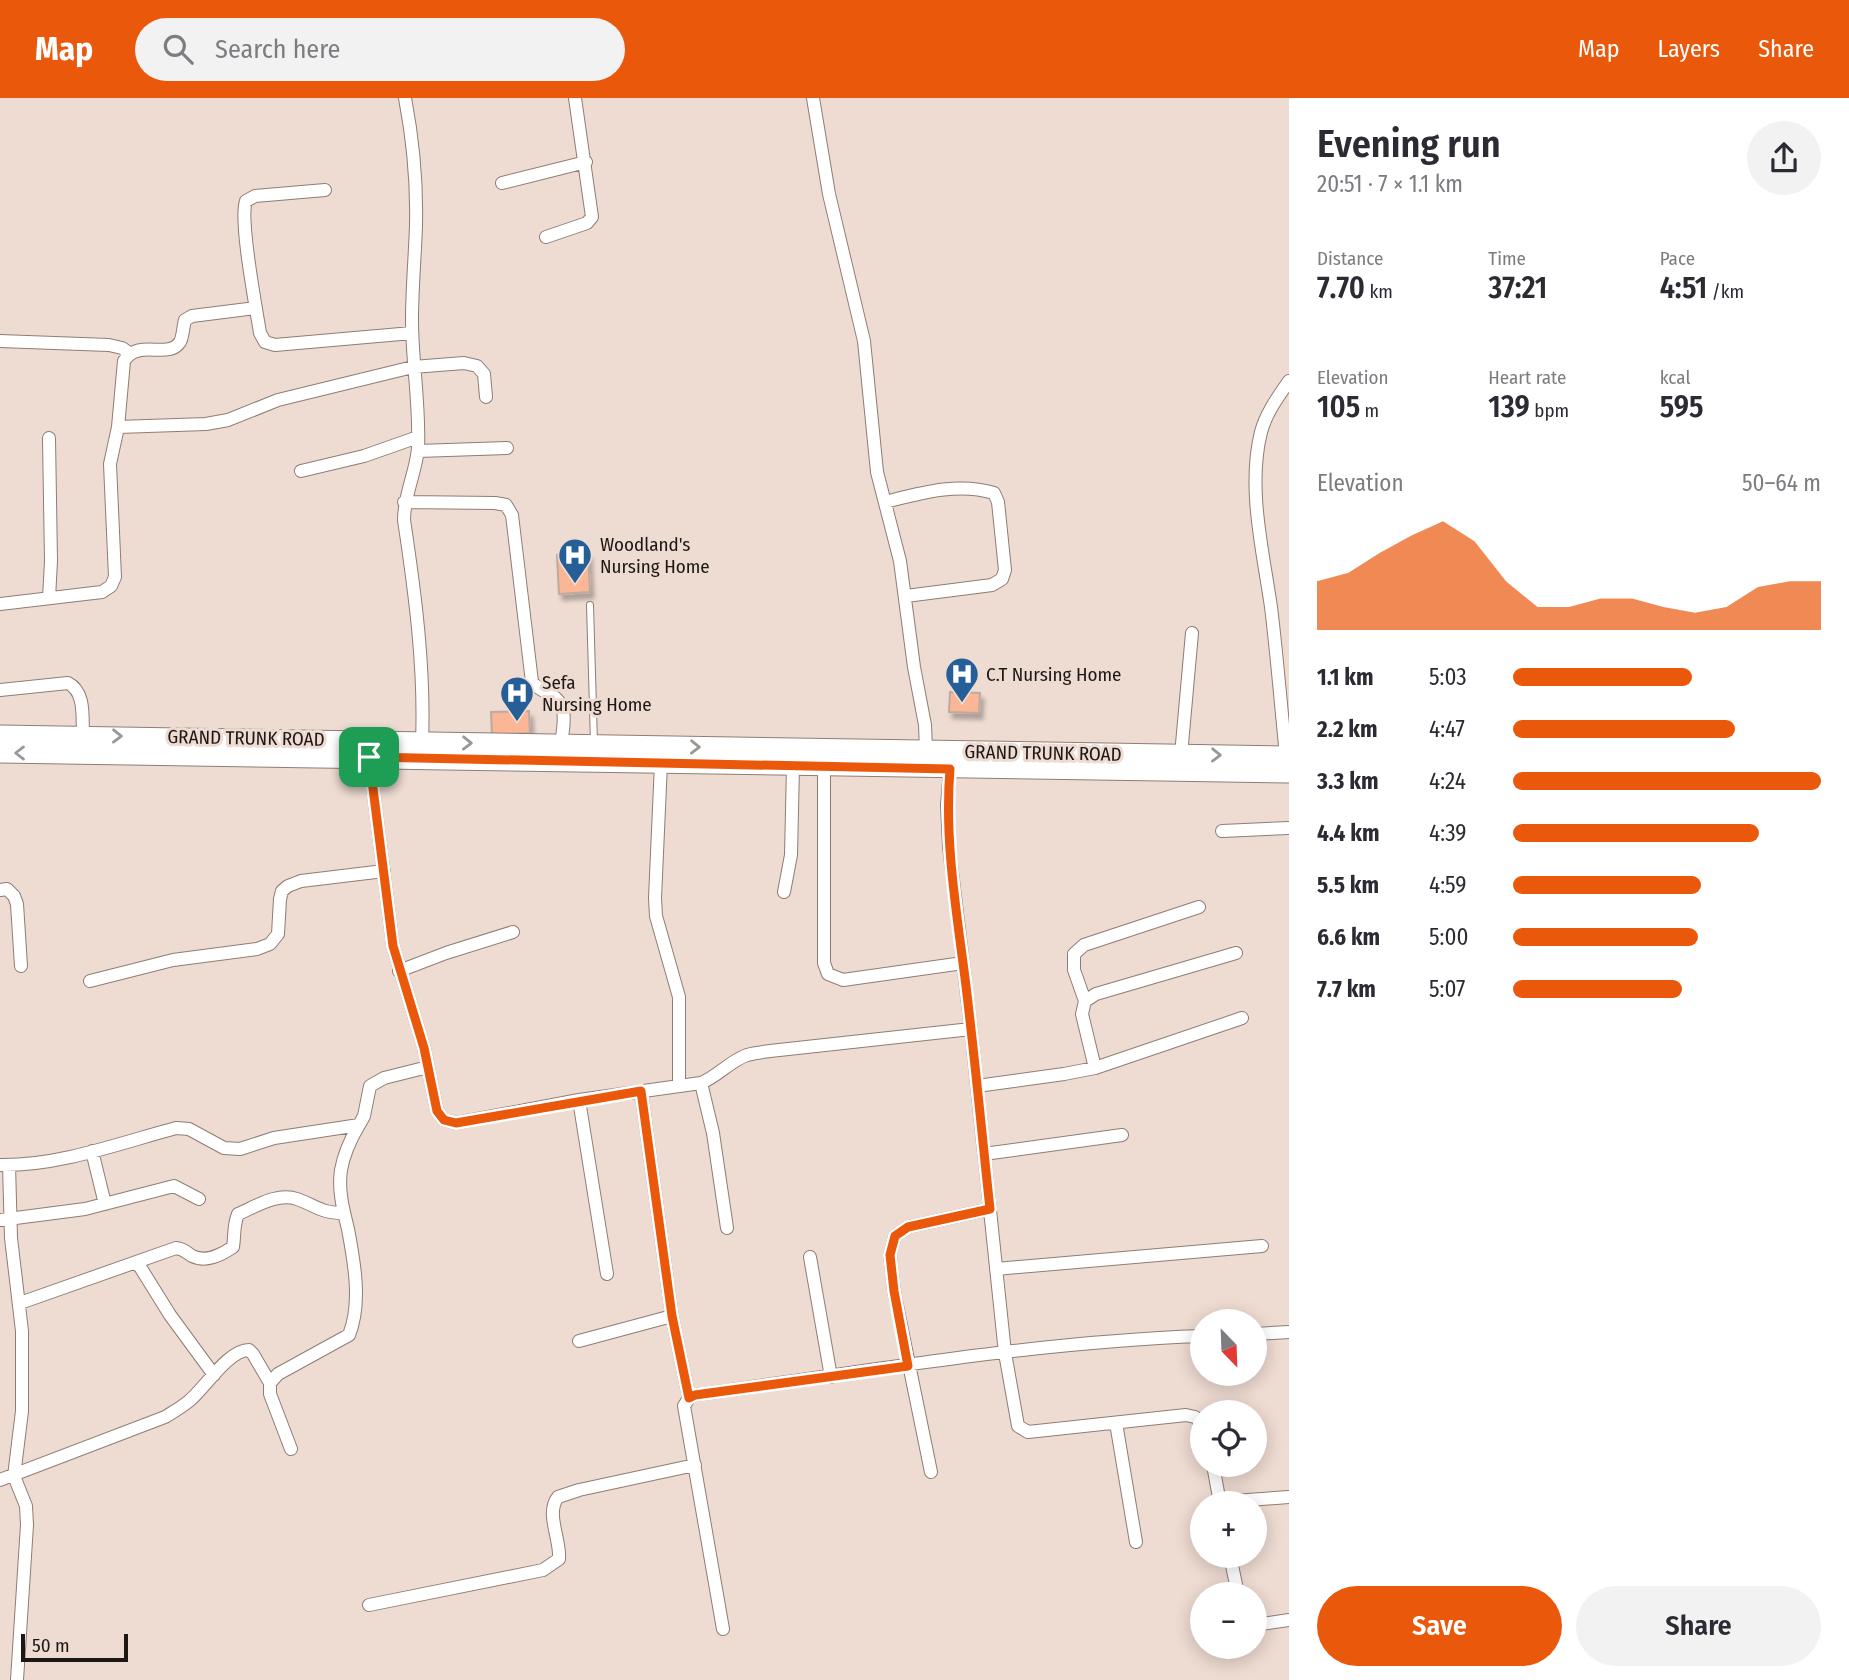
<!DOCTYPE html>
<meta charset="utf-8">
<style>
:root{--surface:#fff;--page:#f2f2f3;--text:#2b2b33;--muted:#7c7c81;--accent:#ea580c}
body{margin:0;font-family:"Fira Sans Condensed",sans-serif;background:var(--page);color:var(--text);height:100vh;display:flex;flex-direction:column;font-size:26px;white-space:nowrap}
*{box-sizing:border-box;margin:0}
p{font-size:23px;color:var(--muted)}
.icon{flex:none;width:38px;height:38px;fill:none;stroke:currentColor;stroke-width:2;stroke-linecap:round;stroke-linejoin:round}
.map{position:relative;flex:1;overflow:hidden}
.drawer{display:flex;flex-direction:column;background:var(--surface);width:560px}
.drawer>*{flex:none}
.needle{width:46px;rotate:157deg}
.fabs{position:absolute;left:1190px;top:1211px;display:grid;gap:14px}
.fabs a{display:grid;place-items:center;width:77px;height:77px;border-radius:50%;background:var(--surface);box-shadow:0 4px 18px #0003;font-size:35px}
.scale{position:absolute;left:21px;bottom:18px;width:107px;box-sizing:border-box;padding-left:7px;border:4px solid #1e1815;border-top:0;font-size:19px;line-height:24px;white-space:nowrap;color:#1e1815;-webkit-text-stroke:5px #eedbd2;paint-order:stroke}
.pin{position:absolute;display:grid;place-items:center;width:60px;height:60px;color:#fff;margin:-30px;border-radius:14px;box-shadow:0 4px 10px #0006}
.round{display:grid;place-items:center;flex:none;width:74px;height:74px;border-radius:37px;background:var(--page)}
.overview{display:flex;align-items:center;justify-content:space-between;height:119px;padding:0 28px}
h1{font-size:38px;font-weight:600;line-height:52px}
.stats{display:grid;grid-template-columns:repeat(3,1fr);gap:10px;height:119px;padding:7px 28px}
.stats div{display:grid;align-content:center}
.stats b{font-size:30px;font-weight:600}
.stats small{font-size:19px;font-weight:400}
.stats p{font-size:19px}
.chart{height:196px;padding:14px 28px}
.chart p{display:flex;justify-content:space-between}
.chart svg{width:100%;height:126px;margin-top:7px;fill:var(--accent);opacity:.7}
.action{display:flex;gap:14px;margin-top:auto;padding:14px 28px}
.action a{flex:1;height:80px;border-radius:42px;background:var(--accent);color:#fff;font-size:28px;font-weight:600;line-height:80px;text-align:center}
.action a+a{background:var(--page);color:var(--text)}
ul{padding:0 28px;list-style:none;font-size:23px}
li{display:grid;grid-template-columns:112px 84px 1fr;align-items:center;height:52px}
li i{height:18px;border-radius:9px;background:var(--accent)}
header{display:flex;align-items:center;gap:42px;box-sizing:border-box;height:98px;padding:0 35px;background:var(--accent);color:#fff}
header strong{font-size:33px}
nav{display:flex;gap:38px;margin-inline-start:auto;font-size:24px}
.search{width:490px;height:63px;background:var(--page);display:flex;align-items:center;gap:18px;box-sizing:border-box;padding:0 24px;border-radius:38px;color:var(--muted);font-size:26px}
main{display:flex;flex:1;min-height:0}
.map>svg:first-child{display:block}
</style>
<header>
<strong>Map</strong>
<div class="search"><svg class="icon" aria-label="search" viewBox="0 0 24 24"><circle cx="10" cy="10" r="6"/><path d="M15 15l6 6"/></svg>Search here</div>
<nav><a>Map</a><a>Layers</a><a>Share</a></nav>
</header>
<main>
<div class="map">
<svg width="1289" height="1582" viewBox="0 0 1289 1582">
<defs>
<filter id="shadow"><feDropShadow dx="3.5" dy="6" stdDeviation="2" flood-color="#0004"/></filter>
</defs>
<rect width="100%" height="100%" fill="#eedbd2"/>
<path fill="#fab695" stroke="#bcaaa1" stroke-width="2" filter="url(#shadow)" d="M588 455 590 494 559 496 557 457Z
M950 594 980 595 979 615 949 614Z
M529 613 530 635 492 637 491 614Z"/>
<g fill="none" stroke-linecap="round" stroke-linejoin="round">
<g stroke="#8f7d75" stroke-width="8">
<path id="lane" d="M590 507 594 645"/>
</g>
<g stroke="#8f7d75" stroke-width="14">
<path id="street" d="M405 0C413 42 417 84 416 127 415 159 412 190 412 222 412 265 420 307 418 350 416 375 404 396 404 422 415 495 425 570 422 644
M813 0 829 96 864 243 877 374 900 463 914 569 925 627 926 652
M502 85 586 64
M325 92 255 98 246 103C239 122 256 209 260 235L265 244 275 247 412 235
M546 139 587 125 592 119 575 0
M0 243 109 247 122 250 129 255
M118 329 206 326 228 322 278 302 413 269 464 265 477 268 484 276 486 299
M418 353 507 350
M301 373 364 358 418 339
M404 404 495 405 506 407 512 417 532 584C538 591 542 592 550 596 570 607 563 628 561 647
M885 404C921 395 958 384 994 395L998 404 1005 472 1002 481 992 487 906 498
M49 500 51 463 49 340
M0 506 102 494 111 488 115 479 110 366 118 329 124 263C138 240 168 262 180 244 183 239 183 229 185 222L192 218 256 210
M0 592 68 585C86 594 82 620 83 638
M1181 657 1192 535
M1286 658C1281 608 1277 558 1271 509 1263 453 1247 390 1261 334 1266 315 1278 299 1289 283
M369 659 393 848 424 950 437 1013 444 1022 456 1025 579 1002 701 985C718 978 730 963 747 957 754 955 763 954 770 953L971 931
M661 665 655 800 656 818 679 899V988
M824 668V865L828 876 843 882 963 865
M950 671 947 707 949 749 971 931 1005 1255 1018 1328 1028 1334 1186 1317 1195 1319 1202 1326
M1222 733 1289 730
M0 792 7 791 14 798 17 806 21 868
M784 794 791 757 793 668
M399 873 446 855 513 834
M90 883 173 862 257 851 270 846 278 836 280 801 282 793 288 788 301 783 384 773
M1085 903 1074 872V856L1084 847 1199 809
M1095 970 1082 916 1085 903 1096 896 1236 855
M701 985 713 1035 727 1130
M977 988 1064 976 1095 970 1242 920
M641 993 672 1218 689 1300
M579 1002 607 1176
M92 1053 105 1106
M984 1056 1122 1037
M0 1067C59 1068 120 1045 176 1030L189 1031 224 1050 240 1051 274 1040 359 1027 364 1018 370 988 384 980 428 969
M9 1067 11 1140 22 1233V1313L14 1378 26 1408 27 1427 17 1582
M0 1122 85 1111 174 1088 199 1101
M810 1159 831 1279
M137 1164 170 1217 214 1277
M996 1171 1262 1148
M20 1205 176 1150C184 1151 186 1154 192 1158 206 1165 221 1157 233 1149 235 1137 233 1128 238 1116 255 1109 277 1094 297 1101 317 1108 320 1115 344 1115
M1255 1236 1289 1234
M579 1243 672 1218
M1116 1325 1136 1444
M291 1351 270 1296V1285L278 1276 349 1237C362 1205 354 1163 348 1131 343 1111 338 1092 341 1072 344 1055 350 1042 359 1027
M1213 1367 1220 1405
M931 1374 894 1193 890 1157 895 1138 908 1129 990 1111
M0 1382 165 1319C173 1314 182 1309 189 1303 205 1290 228 1252 249 1252L253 1256 270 1285
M1220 1404 1289 1399
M1230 1458 1238 1496
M369 1507 543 1472 559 1461C561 1442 545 1415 558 1399L579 1392 695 1367
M1255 1527 1289 1522
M723 1531 684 1308 689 1300 695 1297C863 1274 1032 1244 1202 1238"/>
</g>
<g stroke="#8f7d75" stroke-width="21">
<path id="primary" d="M0 637 1289 658
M0 655 1289 675"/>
</g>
<use href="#lane" stroke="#fff" stroke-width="6"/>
<use href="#street" stroke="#fff" stroke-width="12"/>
<use href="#primary" stroke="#fff" stroke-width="19"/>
</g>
<defs><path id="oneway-chevron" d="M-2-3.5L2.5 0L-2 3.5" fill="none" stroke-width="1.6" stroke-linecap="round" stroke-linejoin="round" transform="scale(1.75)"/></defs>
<g stroke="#9a9796">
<use href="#oneway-chevron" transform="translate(117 638) rotate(1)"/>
<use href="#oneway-chevron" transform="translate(467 645) rotate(1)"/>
<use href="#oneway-chevron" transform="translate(695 649) rotate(1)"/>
<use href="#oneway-chevron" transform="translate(20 655) rotate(-180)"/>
<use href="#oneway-chevron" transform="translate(1216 657) rotate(1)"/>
</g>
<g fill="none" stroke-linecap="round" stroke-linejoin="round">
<g stroke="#fff" stroke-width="14">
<path id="route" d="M369 659 950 671C944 743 957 816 966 888 975 962 982 1037 990 1111L908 1129 895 1138 890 1157 894 1193 908 1268 695 1297 689 1300 672 1218 641 993 456 1025 444 1022 437 1013 424 950 393 848Z"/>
</g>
<use href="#route" stroke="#ea580c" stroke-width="9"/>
</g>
<defs>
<g id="hospital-pin" transform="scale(1.75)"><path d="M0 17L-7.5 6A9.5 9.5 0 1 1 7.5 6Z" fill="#265f97" stroke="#eedbd2"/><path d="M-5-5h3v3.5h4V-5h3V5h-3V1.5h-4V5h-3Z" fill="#fff"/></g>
</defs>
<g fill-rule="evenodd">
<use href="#hospital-pin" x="575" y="457"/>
<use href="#hospital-pin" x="962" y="576"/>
<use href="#hospital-pin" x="517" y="595"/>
</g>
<g text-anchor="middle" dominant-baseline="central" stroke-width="6" stroke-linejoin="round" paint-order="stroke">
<g font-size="19" fill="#1e1815" stroke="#eedbd2" text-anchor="start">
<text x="600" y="446">Woodland's<tspan x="600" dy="22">Nursing Home</tspan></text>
<text x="986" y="576">C.T Nursing Home</text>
<text x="542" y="584">Sefa<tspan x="542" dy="22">Nursing Home</tspan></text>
</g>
<g font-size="19" fill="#1e1815" stroke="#eedbd2">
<text transform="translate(246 640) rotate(1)">GRAND TRUNK ROAD</text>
<text transform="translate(1043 655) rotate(1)">GRAND TRUNK ROAD</text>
</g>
</g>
</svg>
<div class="fabs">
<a><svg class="needle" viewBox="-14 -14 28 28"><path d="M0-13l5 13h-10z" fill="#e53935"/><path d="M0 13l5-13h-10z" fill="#7c7c81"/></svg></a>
<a><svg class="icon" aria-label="locate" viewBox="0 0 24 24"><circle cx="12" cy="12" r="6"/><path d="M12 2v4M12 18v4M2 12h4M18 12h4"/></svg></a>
<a>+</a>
<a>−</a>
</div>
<div class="scale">50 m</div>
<div class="pin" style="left:369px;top:659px;background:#1e9e55"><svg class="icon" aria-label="arrive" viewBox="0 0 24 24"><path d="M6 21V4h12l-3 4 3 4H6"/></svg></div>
</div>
<section class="drawer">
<div class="overview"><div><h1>Evening run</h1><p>20:51 · 7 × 1.1 km</p></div><a class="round"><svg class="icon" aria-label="share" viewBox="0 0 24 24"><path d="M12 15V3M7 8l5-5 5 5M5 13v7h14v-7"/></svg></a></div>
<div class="stats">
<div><p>Distance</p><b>7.70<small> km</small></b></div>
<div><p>Time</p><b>37:21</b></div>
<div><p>Pace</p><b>4:51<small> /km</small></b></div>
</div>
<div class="stats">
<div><p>Elevation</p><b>105<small> m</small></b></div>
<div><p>Heart rate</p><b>139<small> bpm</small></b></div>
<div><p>kcal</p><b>595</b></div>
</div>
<div class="chart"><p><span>Elevation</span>50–64 m</p>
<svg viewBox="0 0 160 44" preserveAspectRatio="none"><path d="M0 44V27L10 24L20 17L30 11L40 6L50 13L60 27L70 36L80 36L90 33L100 33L110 36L120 38L130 36L140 29L150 27L160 27V44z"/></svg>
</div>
<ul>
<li><b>1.1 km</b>5:03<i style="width:58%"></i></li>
<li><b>2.2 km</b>4:47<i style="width:72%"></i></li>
<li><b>3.3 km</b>4:24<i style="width:100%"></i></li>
<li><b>4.4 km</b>4:39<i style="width:80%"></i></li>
<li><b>5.5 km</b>4:59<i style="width:61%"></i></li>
<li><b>6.6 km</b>5:00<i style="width:60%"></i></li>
<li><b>7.7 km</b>5:07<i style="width:55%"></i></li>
</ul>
<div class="action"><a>Save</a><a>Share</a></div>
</section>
</main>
